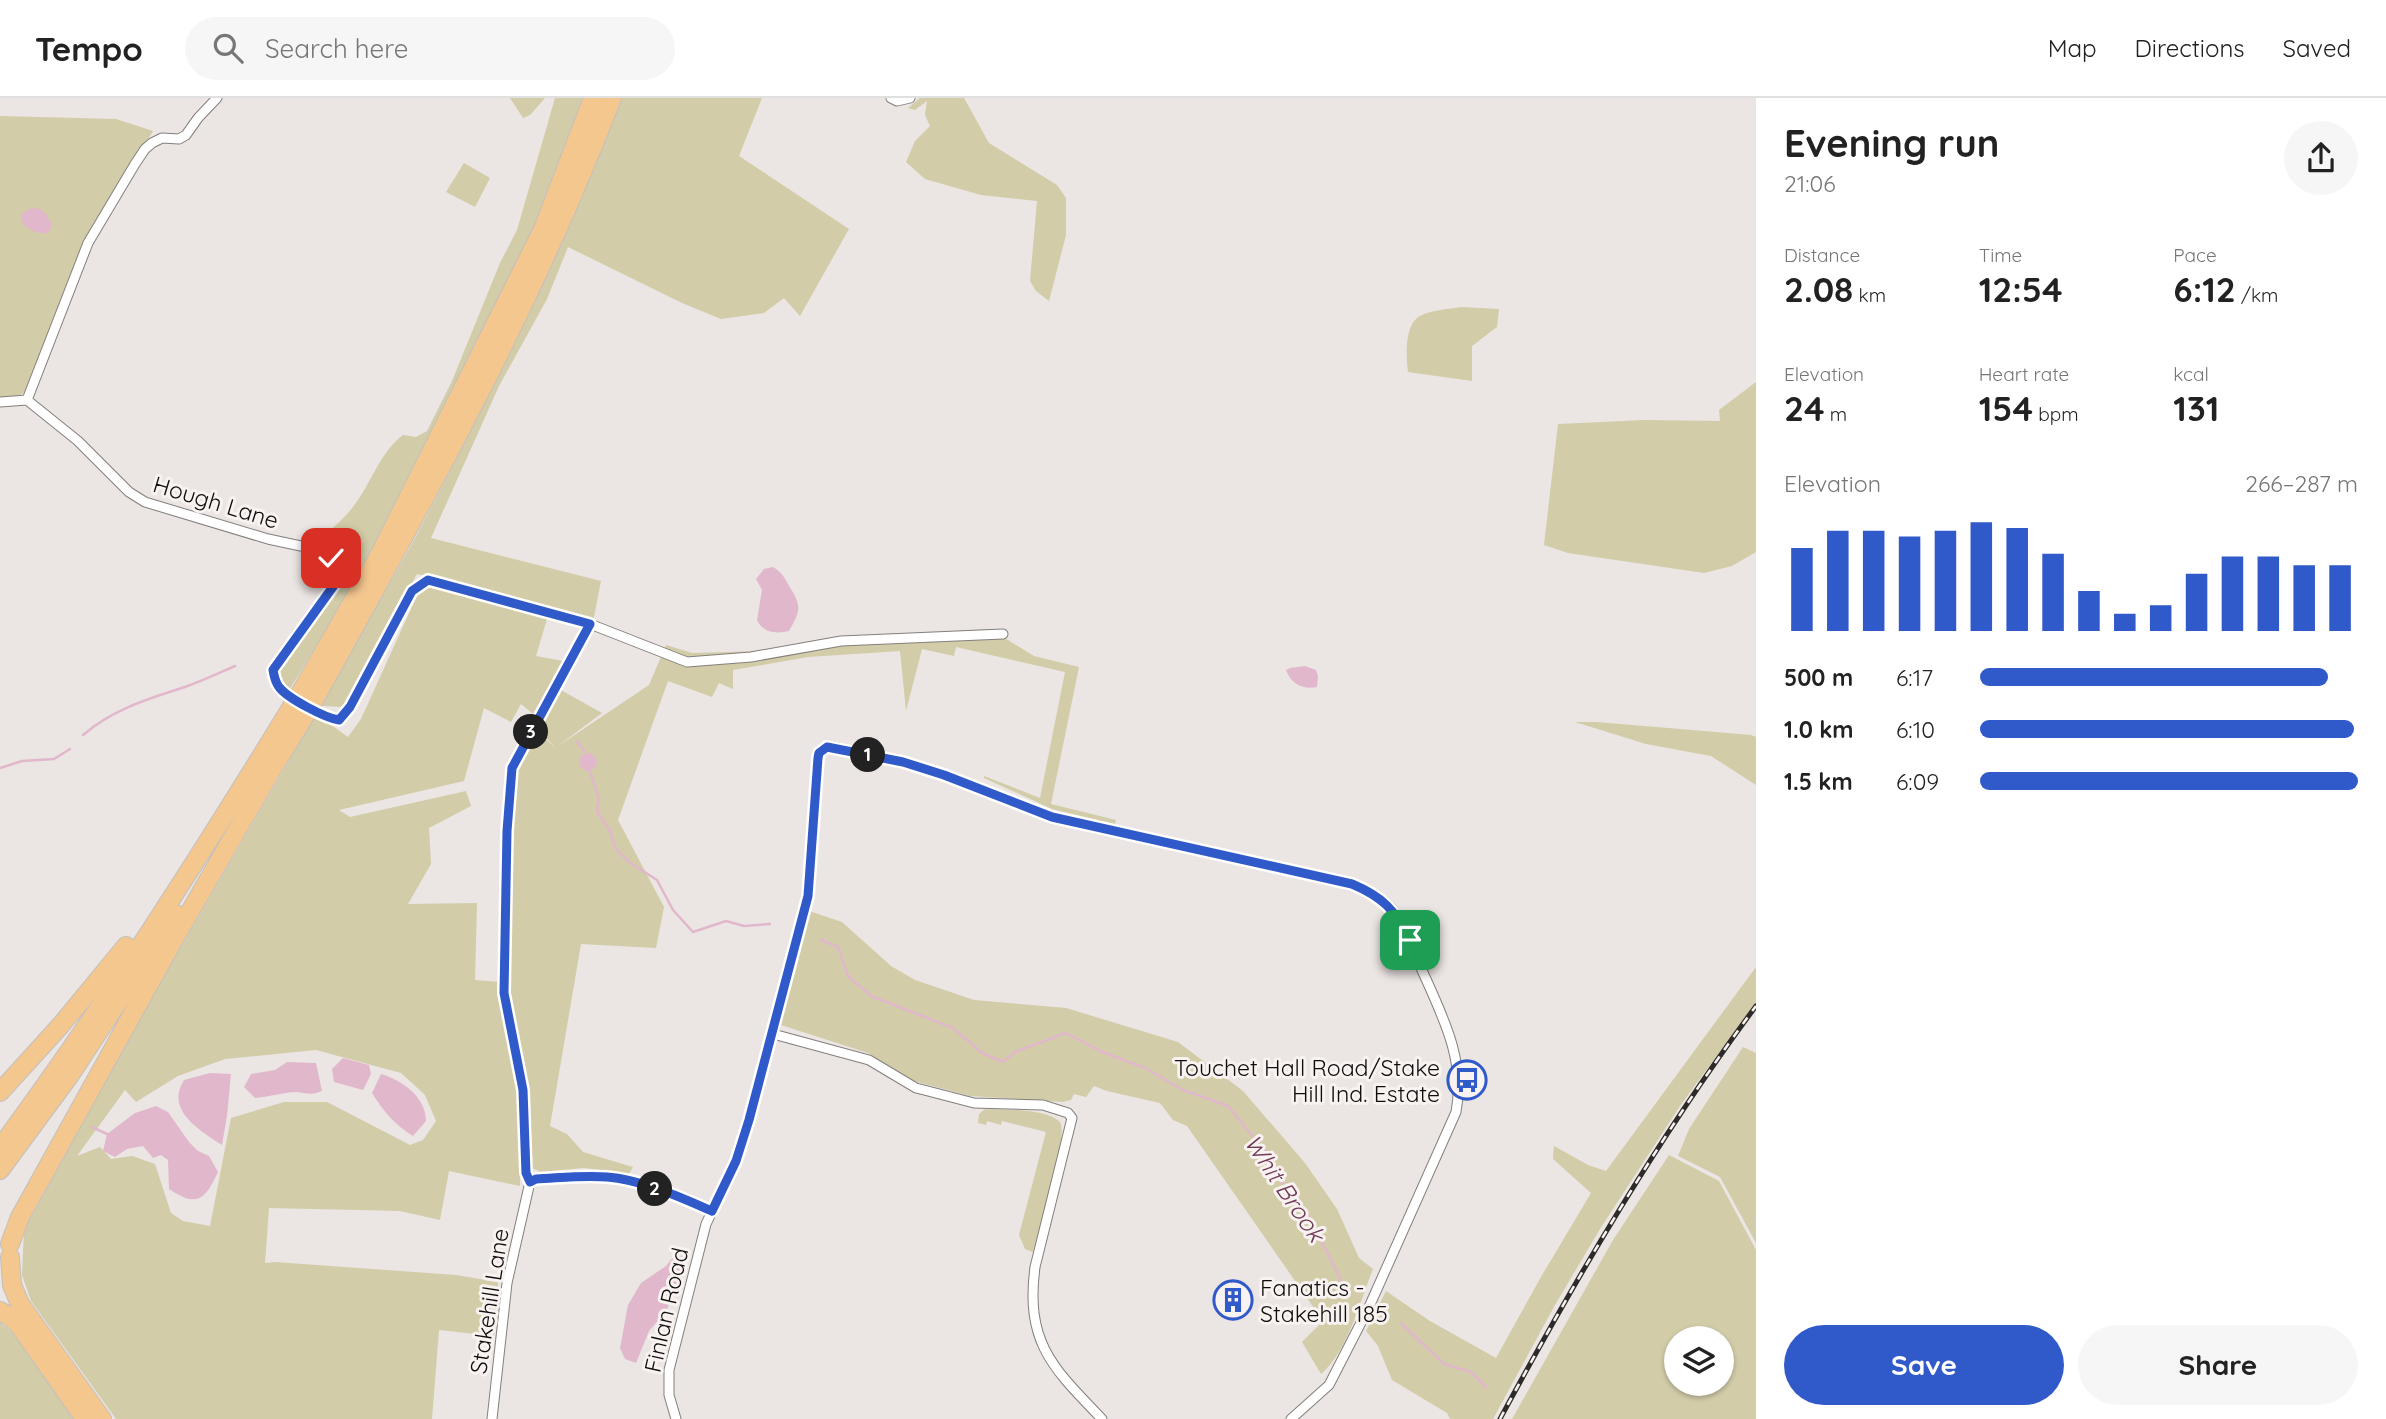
<!DOCTYPE html>
<meta charset="utf-8">
<style>
:root{--surface:#fff;--page:#f6f6f6;--text:#222;--muted:#767676;--line:#e0e0e0;--accent:#3059c9}
body{margin:0;font-family:Quicksand,sans-serif;background:var(--page);color:var(--text);height:100vh;display:flex;flex-direction:column;font-size:26px;white-space:nowrap}
*{box-sizing:border-box;margin:0}
p{font-size:23px;color:var(--muted)}
.icon{flex:none;width:38px;height:38px;fill:none;stroke:currentColor;stroke-width:2;stroke-linecap:round;stroke-linejoin:round}
.map{position:relative;flex:1;overflow:hidden}
.side{display:flex;flex-direction:column;background:var(--surface);width:630px}
.side>*{flex:none}
.buttons{position:absolute;left:1664px;top:1228px;display:grid;gap:14px}
.buttons a{display:grid;place-items:center;width:70px;height:70px;border-radius:50%;background:var(--surface);box-shadow:0 2px 5px #0004;font-size:35px}
.pin{position:absolute;display:grid;place-items:center;width:60px;height:60px;color:#fff;margin:-30px;border-radius:14px;box-shadow:0 4px 10px #0006}
.km{position:absolute;width:35px;height:35px;margin:-18px;border-radius:50%;background:#222;color:#fff;font-size:19px;line-height:35px;text-align:center}
.round{display:grid;place-items:center;flex:none;width:74px;height:74px;border-radius:37px;background:var(--page)}
.overview{display:flex;align-items:center;justify-content:space-between;height:119px;padding:0 28px}
h1{font-size:38px;font-weight:800;line-height:52px}
.metrics{display:grid;grid-template-columns:repeat(3,1fr);gap:10px;height:119px;padding:7px 28px}
.metrics div{display:grid;align-content:center}
.metrics b{font-size:35px;font-weight:800}
.metrics small{font-size:19px;font-weight:400}
.metrics p{font-size:19px}
.chart{height:196px;padding:14px 28px}
.chart p{display:flex;justify-content:space-between}
.chart svg{width:100%;height:126px;margin-top:7px;stroke:var(--accent);stroke-width:6}
.button{display:flex;gap:14px;margin-top:auto;padding:14px 28px}
.button a{flex:1;height:80px;border-radius:42px;background:var(--accent);color:#fff;font-size:28px;font-weight:800;line-height:80px;text-align:center}
.button a+a{background:var(--page);color:var(--text)}
ul{padding:0 28px;list-style:none;font-size:23px}
li{display:grid;grid-template-columns:112px 84px 1fr;align-items:center;height:52px}
li i{height:18px;border-radius:9px;background:var(--accent)}
header{display:flex;align-items:center;gap:42px;box-sizing:border-box;height:98px;padding:0 35px;background:var(--surface);border-bottom:2px solid var(--line)}
header strong{font-size:33px}
nav{display:flex;gap:38px;margin-inline-start:auto;font-size:24px}
.search{width:490px;height:63px;background:var(--page);display:flex;align-items:center;gap:18px;box-sizing:border-box;padding:0 24px;border-radius:38px;color:var(--muted);font-size:26px}
main{display:flex;flex:1;min-height:0}
.map>svg:first-child{display:block}
</style>
<header>
<strong>Tempo</strong>
<div class="search"><svg class="icon" aria-label="search" viewBox="0 0 24 24"><circle cx="10" cy="10" r="6"/><path d="M15 15l6 6"/></svg>Search here</div>
<nav><a>Map</a><a>Directions</a><a>Saved</a></nav>
</header>
<main>
<div class="map">
<svg width="1756" height="1321" viewBox="0 0 1756 1321">
<rect width="100%" height="100%" fill="#ebe5e3"/>
<path fill="#d2cca8" fill-rule="evenodd" d="M510 0H545L530 17 523 20Z
M555 0H585C565 68 532 132 503 195 439 331 369 465 289 592L279 583 278 571 345 475 333 458 312 445C328 435 341 424 353 409 371 386 380 354 403 337L416 339 427 333 452 283 500 165 517 132Z
M622 0H762L739 58 849 131 800 218 784 200 764 215 721 221 682 205 568 149 547 201 499 288 431 440 601 483 593 524 559 513 417 476 346 607 341 609 322 608C352 546 390 488 422 427 495 288 565 146 622 0Z
M920 0H964L989 45 1057 87 1066 100V137L1049 203 1036 193 1030 183 1037 103 981 97 925 81 906 64 915 43 930 28 925 17 927 3 915 12 908 10Z
M0 18 116 21 153 33 87 139 24 295 19 298 2 300 0 299Z
M464 65 490 80 475 109 446 94Z
M1461 209 1499 211 1497 229 1472 248V283L1408 274C1406 258 1404 224 1422 217 1433 212 1449 211 1461 209Z
M1756 284V454L1732 468 1704 475 1568 455 1544 447 1558 326 1645 322 1720 323 1719 312Z
M428 488 547 521 536 558 563 563 533 616 521 606 511 624 484 610 464 683 339 712 350 719 466 693 471 708 429 730 431 766 408 806 477 805 475 882 501 884 518 983 520 1027V1088L449 1073 440 1122 400 1113 269 1110 265 1165 275 1164 456 1177 498 1184 494 1238 439 1232 432 1321H116L31 1203 22 1177 24 1132 160 885 316 616 348 639 361 621 419 493ZM316 952 401 975 425 997 436 1023 423 1042 410 1047 327 1004H284L231 1020 210 1128 183 1123 171 1115 155 1066 132 1058 111 1061 100 1049 77 1058 125 992 136 1004 178 978 225 961Z
M990 531 1034 558 1079 569 1051 706 1116 722 1115 726 1052 711 984 680V678L1040 700 1065 574 956 549 954 558 922 551 906 613 900 553 808 559 733 572V591L719 585 712 599 668 583 618 722 664 809 656 850 581 846 550 1028 567 1036 583 1054 633 1069 629 1076 584 1070 541 1074 532 1070 524 962 507 895 515 669 536 633 556 650 537 631 559 591 602 615 558 648 649 587 666 547 692 555 763 553 848 539Z
M1575 624H1597L1751 637 1756 639V687L1711 658 1646 646Z
M809 813 842 824 891 868 915 882 974 902 1066 910 1178 944 1243 993 1305 1065 1337 1111 1359 1160 1373 1171C1360 1203 1348 1253 1321 1276L1302 1244 1323 1223 1187 1028 1173 1022 1160 1005 1107 993 1094 988 1086 999 1074 996 1071 1002 1063 1004 970 998 914 983 868 955 781 927Z
M1756 869V904L1680 1008 1600 1131 1555 1207 1493 1321H1450L1447 1315 1392 1282 1378 1248 1366 1233 1386 1193 1430 1223 1496 1260 1541 1179 1591 1095 1553 1061 1554 1048 1588 1067 1606 1073Z
M1743 949 1756 955V1145L1720 1079 1678 1058 1689 1031Z
M985 1011C1004 1012 1044 1010 1059 1023 1071 1032 1038 1135 1033 1154L1025 1151 1019 1137 1046 1034 1002 1023 1001 1027 987 1023 986 1027 978 1025 979 1016Z
M1669 1057 1719 1083 1756 1152V1321H1512L1613 1142ZM1676 1241H1722V1286H1676Z
M0 1224 17 1239 76 1321H0Z"/>
<path fill="#e1b8cb" d="M36 110C45 112 48 119 52 127L49 135H37L23 127 21 117 29 111Z
M773 469C781 474 783 477 788 486 801 507 802 511 789 533 776 536 763 535 757 522L762 492 756 481 764 471Z
M1305 568 1316 572 1318 578 1317 589C1303 592 1291 586 1286 572L1290 570Z
M579 664a9 9 0 1 1 18 0a9 9 0 1 1-18 0Z
M343 960 369 967 371 976 363 992 334 984 332 971Z
M287 964 316 965 322 993C310 998 307 995 295 994 286 994 267 999 255 1000L244 989 251 976 275 972Z
M210 975 231 976 227 1018 222 1047C199 1032 165 1012 184 982Z
M381 976C402 982 426 999 426 1023L413 1038C395 1027 383 1013 372 995Z
M156 1008 168 1014 189 1044 198 1053 209 1058 218 1074C205 1102 197 1110 169 1091L168 1062 161 1057 153 1060 143 1048 127 1051 115 1059 103 1053 107 1036 135 1015Z
M675 1157 682 1158 681 1173 667 1212 649 1233 636 1265 625 1261 620 1250 628 1207 641 1185 666 1168Z"/>
<g fill="none" stroke-linecap="round" stroke-linejoin="round">
<path stroke="#e1b8cb" stroke-width="2.5" d="M83 637C113 611 148 601 185 589 202 583 219 575 235 568
M577 643 585 654
M0 670 22 663 54 661 70 651
M589 671 599 701 597 713 609 731 616 751 629 764 657 782 673 812 693 834 726 823 744 828 770 826
M821 842 838 849 848 878 871 898 953 930 982 955 1003 964 1015 954 1066 935 1100 953 1145 970 1183 992 1228 1008 1260 1047 1288 1093 1308 1116 1344 1188
M92 1029 107 1036
M1401 1225 1444 1266 1471 1274 1486 1289"/>
<g stroke="#847f7c" stroke-width="11">
<path id="street" d="M891 0 897 3 910 0
M27 302 78 343 129 394 145 404 268 441 315 451 331 460 339 469 340 479 273 572C274 578 275 584 279 589 287 600 325 620 339 622L350 609 412 493 428 482 590 526 687 564 751 559 841 543 1003 536
M27 302 88 145 135 66 145 51 152 45 162 40 179 41 186 37 198 20 217 0
M0 304 27 302
M773 936 869 962 916 990 924 992 974 1005 1043 1007 1068 1015 1072 1020 1035 1169C1025 1245 1053 1270 1102 1321
M530 1084 536 1081C559 1080 584 1077 607 1079 643 1082 679 1099 712 1113
M492 1321 507 1185 530 1084 525 1075 523 992 504 895 507 733 512 670 590 526
M676 1321 669 1297V1272L706 1126 736 1063 773 936 808 798 818 660 823 651 832 649 903 664 944 676 1052 719 1352 786C1367 792 1382 799 1393 812 1406 830 1412 850 1421 870 1442 917 1466 962 1456 1014L1369 1209 1329 1287 1291 1321"/>
</g>
<g stroke="#c1c0c0" stroke-width="20">
<path id="highway" d="M302 592 380 456 543 131 593 0
M318 595C425 402 533 207 612 0
M271 673 304 619
M0 994 61 927 126 848
M0 1050C104 909 199 760 291 610
M0 1072 70 977 176 816
M10 1146 20 1119 173 843 277 663
M10 1159 12 1187 20 1206 102 1321
M0 1213 9 1218 19 1227 85 1321"/>
</g>
<use href="#street" stroke="#fff" stroke-width="9"/>
<use href="#highway" stroke="#f4c78f" stroke-width="18"/>
<g stroke="#2d2b29" stroke-width="5">
<path id="rail" d="M1500 1321C1577 1178 1659 1039 1756 908"/>
</g>
<use href="#rail" stroke="#f8f2f0" stroke-width="2.5" stroke-dasharray="8" stroke-linecap="butt"/>
<g stroke="#c1c0c0" stroke-width="20" stroke-linecap="butt">
<path id="highway-bridge" d="M291 610 302 592
M304 619 318 595"/>
</g>
<use href="#highway-bridge" stroke="#f4c78f" stroke-width="18"/>
</g>
<g fill="none" stroke-linecap="round" stroke-linejoin="round">
<g stroke="#fff" stroke-width="14">
<path id="route" d="M331 460 339 469 340 479 273 572C274 578 275 584 279 589 287 600 325 620 339 622L350 609 412 493 428 482 590 526 512 670 507 733 504 895 523 992 526 1075 530 1084 536 1081C559 1080 584 1077 607 1079 643 1082 679 1099 712 1113L736 1063 749 1022 808 798 818 660 819 655 827 649 903 664 944 677 1052 719 1352 786C1383 799 1395 812 1410 842"/>
</g>
<use href="#route" stroke="#3059c9" stroke-width="9"/>
</g>
<defs>
<g id="bus-ring" transform="scale(2.0125)"><circle r="9.5" fill="#f8f2f0" stroke="#3059c9" stroke-width="1.5"/><path d="M-5-6H5V4H4V6H2V4H-2V6H-4V4H-5ZM-3.5-4V0h7V-4ZM-3.5 1.2v1.5H-2V1.2ZM2 1.2v1.5H3.5V1.2Z" fill="#3059c9"/></g>
<g id="building-ring" transform="scale(2.0125)"><circle r="9.5" fill="#f8f2f0" stroke="#3059c9" stroke-width="1.5"/><path d="M-4-6H4V6H1V3H-1V6H-4ZM-2.5-4.3h1.7v1.8h-1.7ZM.8-4.3h1.7v1.8H.8ZM-2.5-1h1.7V.8h-1.7ZM.8-1h1.7V.8H.8Z" fill="#3059c9"/></g>
</defs>
<g fill-rule="evenodd">
<use href="#bus-ring" x="1467" y="982"/>
<use href="#building-ring" x="1233" y="1202"/>
</g>
<g text-anchor="middle" dominant-baseline="central" stroke-width="6" stroke-linejoin="round" paint-order="stroke">
<g font-size="23" fill="#100e0d" stroke="#f8f2f0">
<text transform="translate(216 404) rotate(17)">Hough Lane</text>
<text transform="translate(489 1203) rotate(-81)">Stakehill Lane</text>
<text transform="translate(666 1212) rotate(-77)">Finlan Road</text>
</g>
<g font-size="23" fill="#100e0d" stroke="#f8f2f0" text-anchor="end">
<text x="1440" y="969">Touchet Hall Road/Stake<tspan x="1440" dy="26">Hill Ind. Estate</tspan></text>
<text x="1260" y="1189" text-anchor="start">Fanatics -<tspan x="1260" dy="26">Stakehill 185</tspan></text>
</g>
<g font-size="24" font-style="italic" fill="#713b57" stroke="#f8f2f0">
<text transform="translate(1285 1090) rotate(56)">Whit Brook</text>
</g>
</g>
</svg>
<div class="buttons">
<a><svg class="icon" aria-label="layers" viewBox="0 0 24 24"><path d="M12 4l9 5-9 5-9-5zM3 14l9 5 9-5"/></svg></a>
</div>
<div class="pin" style="left:1410px;top:842px;background:#1e9e55"><svg class="icon" aria-label="arrive" viewBox="0 0 24 24"><path d="M6 21V4h12l-3 4 3 4H6"/></svg></div>
<div class="pin" style="left:331px;top:460px;background:#d93025"><svg class="icon" aria-label="check" viewBox="0 0 24 24"><path d="M5 12l5 5 9-10"/></svg></div>
<b class="km" style="left:868px;top:657px">1</b>
<b class="km" style="left:655px;top:1091px">2</b>
<b class="km" style="left:531px;top:634px">3</b>
</div>
<section class="side">
<div class="overview"><div><h1>Evening run</h1><p>21:06</p></div><a class="round"><svg class="icon" aria-label="share" viewBox="0 0 24 24"><path d="M12 15V3M7 8l5-5 5 5M5 13v7h14v-7"/></svg></a></div>
<div class="metrics">
<div><p>Distance</p><b>2.08<small> km</small></b></div>
<div><p>Time</p><b>12:54</b></div>
<div><p>Pace</p><b>6:12<small> /km</small></b></div>
</div>
<div class="metrics">
<div><p>Elevation</p><b>24<small> m</small></b></div>
<div><p>Heart rate</p><b>154<small> bpm</small></b></div>
<div><p>kcal</p><b>131</b></div>
</div>
<div class="chart"><p><span>Elevation</span>266–287 m</p>
<svg viewBox="0 0 160 44" preserveAspectRatio="none"><path d="M5 44V15M15 44V9M25 44V9M35 44V11M45 44V9M55 44V6M65 44V8M75 44V17M85 44V30M95 44V38M105 44V35M115 44V24M125 44V18M135 44V18M145 44V21M155 44V21"/></svg>
</div>
<ul>
<li><b>500 m</b>6:17<i style="width:92%"></i></li>
<li><b>1.0 km</b>6:10<i style="width:99%"></i></li>
<li><b>1.5 km</b>6:09<i style="width:100%"></i></li>
</ul>
<div class="button"><a>Save</a><a>Share</a></div>
</section>
</main>
